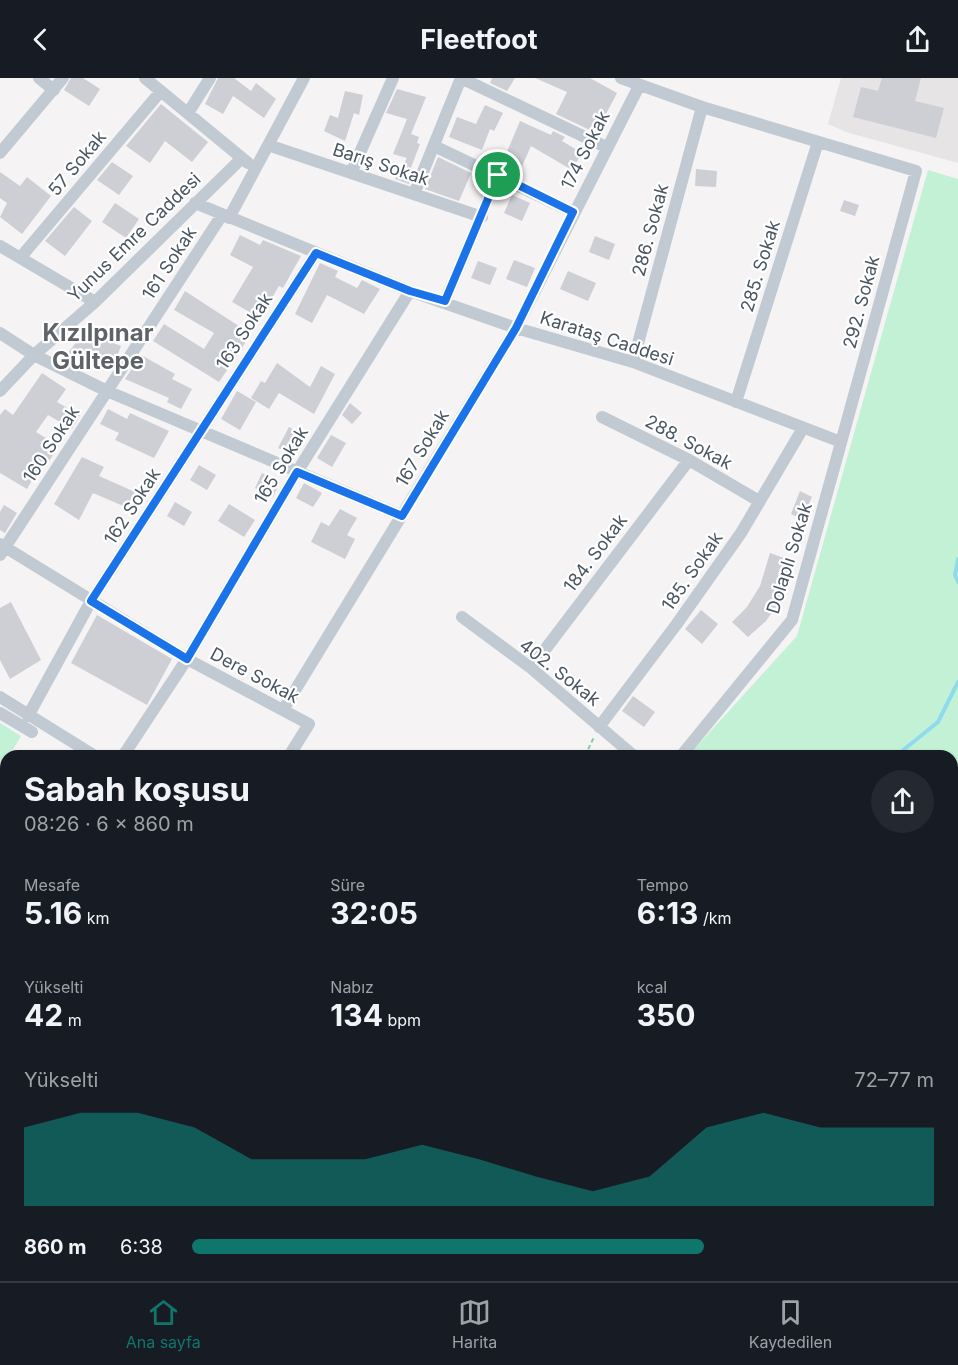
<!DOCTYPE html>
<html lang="tr">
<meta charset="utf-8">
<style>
:root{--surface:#171b24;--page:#242831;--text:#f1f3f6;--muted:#9ea1a6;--line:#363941;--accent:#0f766e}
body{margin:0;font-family:Inter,sans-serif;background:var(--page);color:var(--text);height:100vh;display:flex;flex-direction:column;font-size:22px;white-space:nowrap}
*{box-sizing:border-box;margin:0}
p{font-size:20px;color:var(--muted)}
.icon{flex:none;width:33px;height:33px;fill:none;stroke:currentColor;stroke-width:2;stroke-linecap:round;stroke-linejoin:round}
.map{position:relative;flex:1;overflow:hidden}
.panel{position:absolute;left:0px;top:672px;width:958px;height:531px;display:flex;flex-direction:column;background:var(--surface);border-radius:18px 18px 0 0;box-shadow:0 2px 4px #0004}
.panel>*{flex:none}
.pin{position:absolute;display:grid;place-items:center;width:51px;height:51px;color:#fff;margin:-26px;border:3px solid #fff;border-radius:50%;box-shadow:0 2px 6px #0007}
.round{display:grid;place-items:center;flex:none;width:63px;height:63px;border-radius:32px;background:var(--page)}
.headline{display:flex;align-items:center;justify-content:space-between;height:102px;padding:0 24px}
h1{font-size:33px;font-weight:700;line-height:45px}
.stats{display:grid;grid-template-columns:repeat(3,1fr);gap:9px;height:102px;padding:6px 24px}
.stats div{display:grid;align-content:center}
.stats b{font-size:30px;font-weight:700}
.stats small{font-size:16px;font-weight:400}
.stats p{font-size:16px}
.chart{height:168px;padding:12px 24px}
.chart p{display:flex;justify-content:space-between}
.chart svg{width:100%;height:108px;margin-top:6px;fill:var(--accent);opacity:.7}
ul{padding:0 24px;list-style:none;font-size:20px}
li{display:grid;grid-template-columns:96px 72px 1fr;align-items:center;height:45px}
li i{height:15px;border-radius:8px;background:var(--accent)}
header{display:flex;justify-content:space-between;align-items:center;height:78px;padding:0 24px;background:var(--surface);font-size:27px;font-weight:700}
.menu{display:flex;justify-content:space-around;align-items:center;height:84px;border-top:2px solid var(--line);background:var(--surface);font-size:16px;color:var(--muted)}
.menu a{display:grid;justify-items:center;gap:3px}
.menu .on{color:var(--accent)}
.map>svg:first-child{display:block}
</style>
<header><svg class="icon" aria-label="back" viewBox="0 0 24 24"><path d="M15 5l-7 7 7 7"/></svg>Fleetfoot<svg class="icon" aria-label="share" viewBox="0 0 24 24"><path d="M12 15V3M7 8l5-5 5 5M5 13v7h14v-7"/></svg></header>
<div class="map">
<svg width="958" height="1203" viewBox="0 0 958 1203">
<rect width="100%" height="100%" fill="#f5f3f3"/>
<path fill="#e6e4e5" d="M841 0H958V85L846 54 828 46Z"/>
<path fill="#c3f1d5" d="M928 92 958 101V1203H624L627 1197H952V678H688L797 558Z
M0 645 21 658 9 678H6L5 685 0 682Z"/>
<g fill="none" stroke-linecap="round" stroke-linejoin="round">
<path stroke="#90daee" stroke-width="4" d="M958 481 955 497 958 504
M896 678 938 644 958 604
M952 885 958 931
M952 980 958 974
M898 1197 900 1203
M828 1203 831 1197"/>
</g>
<path fill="#cdcfd5" d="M71 0H83L100 11 89 28 64 12Z
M218 0H234L251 13 256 5 276 21 264 40 233 18 223 36 205 26Z
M492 0H515L507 13 490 5Z
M535 0H590L617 15 596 55 556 36 567 14Z
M882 0H921L915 23 944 30 936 60 853 39 861 9 878 13Z
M397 11 426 19 411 56 419 59 417 65 420 66 409 95 413 97 409 106 395 101 407 80 393 76 407 41 386 35Z
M345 13 363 17 359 37 354 35 345 63 324 53 330 37 338 40Z
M161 26 208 64 192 84 165 63 150 85 126 68Z
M485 27 503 35 494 53 490 51 482 72 449 59 457 39 476 46Z
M520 43 551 57 553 53 565 59 562 63 582 75 572 92 531 68 519 95 501 88Z
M438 79 471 95 459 123 425 111Z
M112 84 133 98 119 117 97 102Z
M696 91 717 93 716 109 695 108Z
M0 94 20 108 27 99 51 118 22 156 0 139 7 125 0 120Z
M512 117 530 125 522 143 504 135Z
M844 122 859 127 855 138 840 133Z
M115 125 139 141 126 160 102 144Z
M74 129 92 143 65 178 45 163Z
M240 157 260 167 263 162 301 178 283 210 279 208 260 240 232 224 253 189 230 177Z
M595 158 615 166 609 182 589 174Z
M514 182 535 190 527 209 506 201Z
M478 183 497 190 490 207 471 200Z
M320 185 338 193 335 199 357 210 362 202 380 211 364 236 327 217 312 245 295 236Z
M568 193 596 205 588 223 560 211Z
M185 213 251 256 219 304 153 263 164 246 204 271 214 255 174 232Z
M84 254 121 268 112 291 68 275Z
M141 277 175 296 172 301 192 311 181 331 167 324 169 320 125 301Z
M277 285 310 309 321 288 335 296 314 336 279 315 269 331 251 320 261 303 265 305Z
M42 295 66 311 57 324 80 337 72 351 48 337 36 354 59 368 47 386 43 383 27 411 0 395V337L5 331 13 337Z
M237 313 256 324 240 352 221 341Z
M350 325 362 335 352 346 342 337Z
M108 331 127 341 130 335 169 353 154 380 115 362 119 355 100 346Z
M289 349 305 357 294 378 278 370Z
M331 357 346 365 332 389 317 380Z
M82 379 104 389 99 398 135 414 128 430 93 415 79 442 54 426Z
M199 387 216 397 207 412 190 402Z
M262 395 280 404 273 419 255 410Z
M304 405 322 415 313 429 296 420Z
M800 413 812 419 802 441 791 436Z
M175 424 192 434 184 448 167 438Z
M229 426 255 442 244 459 218 443Z
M4 427 17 435 5 455 0 452V434Z
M340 431 357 440 347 457 355 461 345 481 311 464 321 444 329 448Z
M770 475 792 483 780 519 782 520 766 543 748 559 732 544 747 529 760 508Z
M11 524 41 582 10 601 0 582V530Z
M701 532 718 546 702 566 685 551Z
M97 537 172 581 147 627 71 585Z
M633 618 655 634 644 649 622 633Z"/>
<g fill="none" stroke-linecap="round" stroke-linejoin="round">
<path stroke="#7ad0a6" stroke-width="2" stroke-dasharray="4.5 3" stroke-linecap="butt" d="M585 678 594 659
M278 1203 282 1197
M799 1203 802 1197"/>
<path stroke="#c1cad2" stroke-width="12" d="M39 0 54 12
M145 0 248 85
M461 0 606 69
M621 0 702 29 916 93 792 542 681 678
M188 35 210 0
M268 67 482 139
M434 68 573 134
M0 75 63 0
M351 95 393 0
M414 116 461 0
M195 125 410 213 516 250 633 284 841 364
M229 140 304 0
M0 168 95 224
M20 180 161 13
M445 223 498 97
M0 255 34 277 107 313 402 438
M633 284 702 29
M0 313 34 277 95 224 242 80
M736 324 818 64
M602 339 689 382 759 423
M0 466 187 581 309 646 289 678
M0 477 222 137
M462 539 531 590 634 678
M531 590 689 382
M0 619 95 678
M283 632 516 250 639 8
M0 635 32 654
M28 638 91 523 316 175
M599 649 676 547 741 455 803 350
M123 678 187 581 297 394 410 213
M0 807 6 810
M0 1081 6 1085
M138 1197 147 1203
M94 1203 98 1197
M387 1203 391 1197
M509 1203 513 1197
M615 1203 618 1197"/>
</g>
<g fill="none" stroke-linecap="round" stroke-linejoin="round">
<g stroke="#fff" stroke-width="12">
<path id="route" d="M498 97 573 134 516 250 402 438 297 394 187 581 91 523 316 175 410 213 445 223Z"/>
</g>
<use href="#route" stroke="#1a73e8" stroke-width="8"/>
</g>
<g text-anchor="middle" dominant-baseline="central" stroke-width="4.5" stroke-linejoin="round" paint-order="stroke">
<g font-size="18" fill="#4a5661" stroke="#fff">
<text transform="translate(585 72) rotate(-63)">174 Sokak</text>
<text transform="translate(77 85) rotate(-50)">57 Sokak</text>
<text transform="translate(381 86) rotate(18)">Barış Sokak</text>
<text transform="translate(650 152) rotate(-75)">286. Sokak</text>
<text transform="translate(134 159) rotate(-44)">Yunus Emre Caddesi</text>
<text transform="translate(169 185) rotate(-57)">161 Sokak</text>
<text transform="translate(760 188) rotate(-73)">285. Sokak</text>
<text transform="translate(861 224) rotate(-75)">292. Sokak</text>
<text transform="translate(244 253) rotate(-57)">163 Sokak</text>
<text transform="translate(607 260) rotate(18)">Karataş Caddesi</text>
<text transform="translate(689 364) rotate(28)">288. Sokak</text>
<text transform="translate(51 366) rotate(-57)">160 Sokak</text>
<text transform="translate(422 370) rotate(-59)">167 Sokak</text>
<text transform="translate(281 387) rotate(-59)">165 Sokak</text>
<text transform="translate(132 428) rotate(-57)">162 Sokak</text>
<text transform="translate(595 475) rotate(-53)">184. Sokak</text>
<text transform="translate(789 480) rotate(-73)">Dolaplı Sokak</text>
<text transform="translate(692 493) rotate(-55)">185. Sokak</text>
<text transform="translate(560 594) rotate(38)">402. Sokak</text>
<text transform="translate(255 597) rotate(28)">Dere Sokak</text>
</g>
<g font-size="24" font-weight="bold" fill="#5f6368" stroke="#fff">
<text x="98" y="254">Kızılpınar<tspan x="98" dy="28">Gültepe</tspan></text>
</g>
</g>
</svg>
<div class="pin" style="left:498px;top:97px;background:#1e9e55"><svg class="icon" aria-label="arrive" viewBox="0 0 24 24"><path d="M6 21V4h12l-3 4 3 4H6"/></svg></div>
<section class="panel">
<div class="headline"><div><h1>Sabah koşusu</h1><p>08:26 · 6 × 860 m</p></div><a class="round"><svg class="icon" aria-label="share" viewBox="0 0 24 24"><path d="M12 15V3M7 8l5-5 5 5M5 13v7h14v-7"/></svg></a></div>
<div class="stats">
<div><p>Mesafe</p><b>5.16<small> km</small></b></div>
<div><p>Süre</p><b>32:05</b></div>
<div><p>Tempo</p><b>6:13<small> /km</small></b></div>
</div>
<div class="stats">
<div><p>Yükselti</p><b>42<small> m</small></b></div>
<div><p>Nabız</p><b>134<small> bpm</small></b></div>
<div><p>kcal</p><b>350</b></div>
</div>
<div class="chart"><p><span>Yükselti</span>72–77 m</p>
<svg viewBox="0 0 160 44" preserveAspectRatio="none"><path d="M0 44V12L10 6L20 6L30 12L40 25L50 25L60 25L70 19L80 25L90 32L100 38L110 32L120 12L130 6L140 12L150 12L160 12V44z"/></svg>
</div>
<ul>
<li><b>860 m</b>6:38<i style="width:69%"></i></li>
</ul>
</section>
</div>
<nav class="menu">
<a class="on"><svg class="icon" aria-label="home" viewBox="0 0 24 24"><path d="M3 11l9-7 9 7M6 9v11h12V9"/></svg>Ana sayfa</a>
<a><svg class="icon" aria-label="map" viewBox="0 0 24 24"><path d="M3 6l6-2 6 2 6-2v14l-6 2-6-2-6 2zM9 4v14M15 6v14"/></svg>Harita</a>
<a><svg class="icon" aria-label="saved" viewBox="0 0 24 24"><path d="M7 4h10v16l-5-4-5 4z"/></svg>Kaydedilen</a>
</nav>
